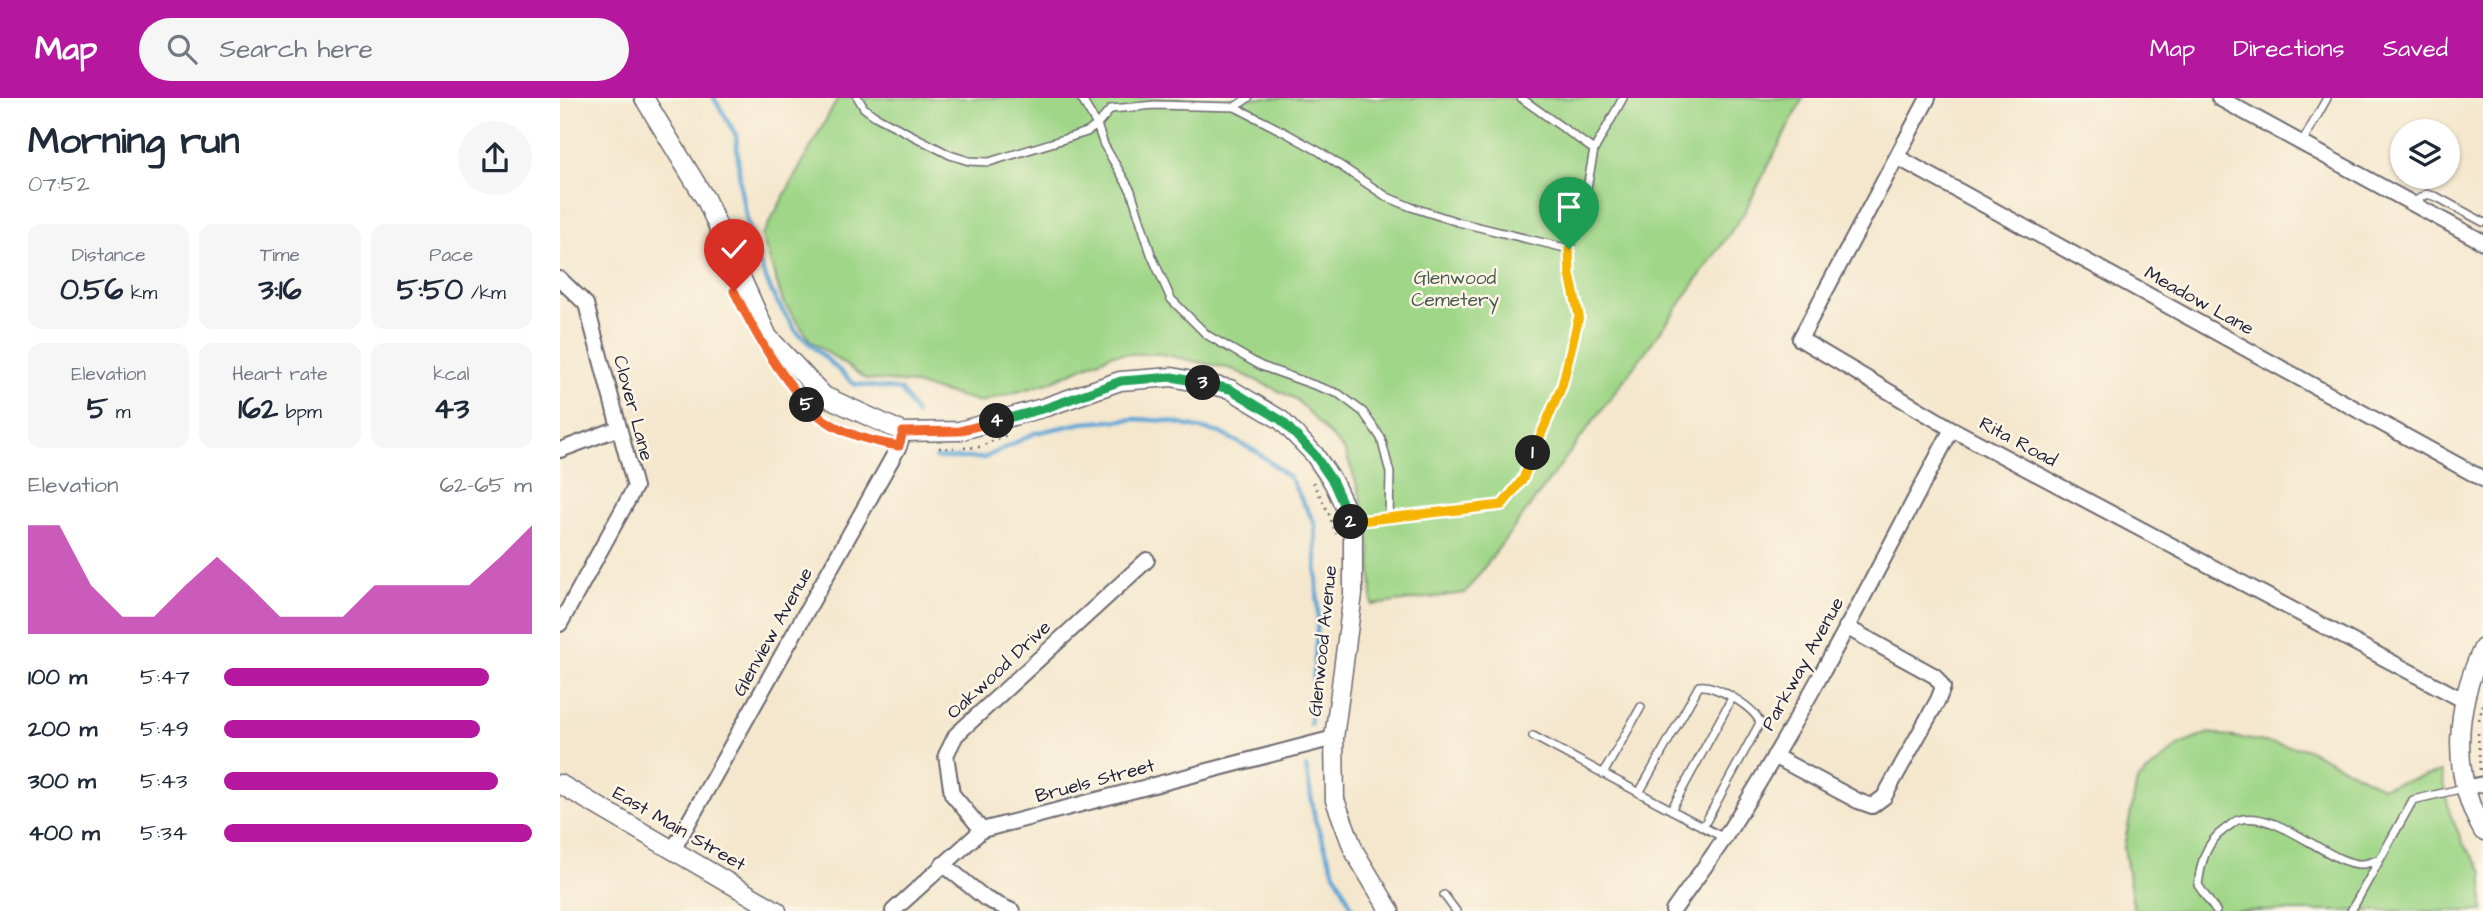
<!DOCTYPE html>
<meta charset="utf-8">
<style>
:root{--surface:#fff;--page:#f6f6f7;--text:#1f2937;--muted:#747a83;--accent:#b5179e}
body{margin:0;font-family:"Architects Daughter",sans-serif;background:var(--page);color:var(--text);height:100vh;display:flex;flex-direction:column;font-size:26px;white-space:nowrap}
*{box-sizing:border-box;margin:0}
p{font-size:23px;color:var(--muted)}
.icon{flex:none;width:38px;height:38px;fill:none;stroke:currentColor;stroke-width:2;stroke-linecap:round;stroke-linejoin:round}
.map{position:relative;flex:1;overflow:hidden}
.side{display:flex;flex-direction:column;background:var(--surface);width:560px}
.side>*{flex:none}
.fabs{position:absolute;left:1830px;top:21px;display:grid;gap:14px}
.fabs a{display:grid;place-items:center;width:70px;height:70px;border-radius:50%;background:var(--surface);box-shadow:0 2px 5px #0004;font-size:35px}
.pin{position:absolute;display:grid;place-items:center;width:60px;height:60px;color:#fff;margin:-72px -30px;border-radius:50% 50% 50% 0;rotate:-45deg;box-shadow:0 0 7px #0007}
.pin .icon{rotate:45deg}
.km{position:absolute;width:35px;height:35px;margin:-18px;border-radius:50%;background:#222;color:#fff;font-size:19px;line-height:35px;text-align:center}
.round{display:grid;place-items:center;flex:none;width:74px;height:74px;border-radius:37px;background:var(--page)}
.head{display:flex;align-items:center;justify-content:space-between;height:119px;padding:0 28px}
h1{font-size:38px;font-weight:800;line-height:52px}
.stats{display:grid;grid-template-columns:repeat(3,1fr);gap:10px;height:119px;padding:7px 28px}
.stats div{display:grid;align-content:center;border-radius:14px;background:var(--page);text-align:center}
.stats b{font-size:30px;font-weight:800}
.stats small{font-size:19px;font-weight:400}
.stats p{font-size:19px}
.chart{height:196px;padding:14px 28px}
.chart p{display:flex;justify-content:space-between}
.chart svg{width:100%;height:126px;margin-top:7px;fill:var(--accent);opacity:.7}
ul{padding:0 28px;list-style:none;font-size:23px}
li{display:grid;grid-template-columns:112px 84px 1fr;align-items:center;height:52px}
li i{height:18px;border-radius:9px;background:var(--accent)}
header{display:flex;align-items:center;gap:42px;box-sizing:border-box;height:98px;padding:0 35px;background:var(--accent);color:#fff}
header strong{font-size:33px}
nav{display:flex;gap:38px;margin-inline-start:auto;font-size:24px}
.search{width:490px;height:63px;background:var(--page);display:flex;align-items:center;gap:18px;box-sizing:border-box;padding:0 24px;border-radius:38px;color:var(--muted);font-size:26px}
main{display:flex;flex:1;min-height:0}
.map>svg:first-child{display:block}
</style>
<header>
<strong>Map</strong>
<div class="search"><svg class="icon" aria-label="search" viewBox="0 0 24 24"><circle cx="10" cy="10" r="6"/><path d="M15 15l6 6"/></svg>Search here</div>
<nav><a>Map</a><a>Directions</a><a>Saved</a></nav>
</header>
<main>
<section class="side">
<div class="head"><div><h1>Morning run</h1><p>07:52</p></div><a class="round"><svg class="icon" aria-label="share" viewBox="0 0 24 24"><path d="M12 15V3M7 8l5-5 5 5M5 13v7h14v-7"/></svg></a></div>
<div class="stats">
<div><p>Distance</p><b>0.56<small> km</small></b></div>
<div><p>Time</p><b>3:16</b></div>
<div><p>Pace</p><b>5:50<small> /km</small></b></div>
</div>
<div class="stats">
<div><p>Elevation</p><b>5<small> m</small></b></div>
<div><p>Heart rate</p><b>162<small> bpm</small></b></div>
<div><p>kcal</p><b>43</b></div>
</div>
<div class="chart"><p><span>Elevation</span>62–65 m</p>
<svg viewBox="0 0 160 44" preserveAspectRatio="none"><path d="M0 44V6L10 6L20 27L30 38L40 38L50 27L60 17L70 27L80 38L90 38L100 38L110 27L120 27L130 27L140 27L150 17L160 6V44z"/></svg>
</div>
<ul>
<li><b>100 m</b>5:47<i style="width:86%"></i></li>
<li><b>200 m</b>5:49<i style="width:83%"></i></li>
<li><b>300 m</b>5:43<i style="width:89%"></i></li>
<li><b>400 m</b>5:34<i style="width:100%"></i></li>
</ul>
</section>
<div class="map">
<svg width="1923" height="813" viewBox="0 0 1923 813">
<rect width="100%" height="100%" fill="#fcf5e5"/>
<filter id="ink" filterUnits="userSpaceOnUse"><feTurbulence type="fractalNoise" baseFrequency=".0143" numOctaves="2"/><feDisplacementMap in="SourceGraphic" scale="14" xChannelSelector="R" yChannelSelector="G"/><feConvolveMatrix kernelMatrix="1 2 1 2 8 2 1 2 1" color-interpolation-filters="sRGB"/></filter>
<filter id="wash" filterUnits="userSpaceOnUse"><feTurbulence type="fractalNoise" baseFrequency=".00686" numOctaves="4" result="noise"/><feDisplacementMap in="SourceGraphic" scale="28" xChannelSelector="R" yChannelSelector="G"/><feGaussianBlur stdDeviation="1.57" result="paint"/><feColorMatrix in="noise" values="0 0 0 0 0 0 0 0 0 0 0 0 0 0 0 0 0 1.4 0 .05"/><feComposite in="paint" operator="in"/></filter>
<g filter="url(#wash)">
<rect width="100%" height="100%" fill="#f4e7cd"/>
<path fill="#9fd687" stroke="#607c61" stroke-width="2" d="M278 0H1243L1184 115 1108 223 905 495 812 507 811 453 799 393 785 353 736 301 672 271 601 256H553L488 285 421 304 349 285 306 281 251 243 223 204 202 138Z
M1649 635 1747 651 1822 689 1881 674 1890 716 1904 747 1923 773V813H1574L1564 749 1577 683 1619 647Z"/>
<g fill="none" stroke-linecap="round" stroke-linejoin="round">
<path stroke="#5fa6d5" stroke-width="4.5" d="M154 0 176 37 181 93 189 131 203 174 215 201 236 233 294 286 341 292 356 316
M375 360H424L475 335 522 325 577 321 607 323 660 335 697 354 730 380 755 426 758 520 750 626
M746 669 755 722 773 771 794 813"/>
</g>
</g>
<g filter="url(#ink)">
<g fill="none" stroke-linecap="round" stroke-linejoin="round">
<g stroke="#6c676e" stroke-width="10">
<path id="service" d="M298 0 304 10 315 18 390 57 409 63 429 64 527 34 537 27 521 0
M961 0 1034 52
M675 9 688 0
M1742 45 1767 0
M1853 105 1866 96 1877 99 1923 124
M829 421 830 375 821 340 803 314 779 296 701 268 647 237 611 201 591 156 571 93 544 47 537 27 551 11 595 7 675 9 726 35 760 54 827 99 851 109 898 124 1009 151
M792 424 941 407 963 381 981 333 1002 288 1019 218 1010 176 1009 151 1022 117 1034 52 1063 0
M973 638 1164 740
M1043 676 1081 609
M1079 695 1139 588C1155 586 1195 609 1200 625L1143 729
M1111 712 1172 600
M884 797 896 813
M1656 813 1638 787C1641 765 1645 745 1665 731 1669 729 1674 723 1678 722 1718 710 1771 769 1804 766 1809 765 1815 763 1820 761
M1791 813 1853 702 1904 690"/>
</g>
<g stroke="#6c676e" stroke-width="18">
<path id="minor" d="M1368 0 1240 241 1392 331 1903 602
M1659 0 1923 144
M1337 59 1923 381
M0 181 26 206 75 389 0 526
M0 352 59 330
M1214 658 1298 703 1312 708 1324 699 1378 602 1383 589 1375 578 1286 529
M1905 690 1923 686
M422 732 392 696 386 657 396 637 587 462
M113 752 339 348 343 334
M383 766 426 801 452 813
M333 813 422 732 774 640
M1113 813C1130 788 1149 764 1165 739 1249 608 1319 468 1392 331"/>
</g>
<g stroke="#6c676e" stroke-width="21">
<path id="tertiary" d="M84 0 146 102 208 239 264 298 343 334 399 333 486 309 560 283 612 279 670 291 721 322 754 356 773 384 792 424 793 441V496L774 640 775 702 794 753 830 813
M1923 550C1895 608 1890 675 1923 733
M0 686 217 813"/>
</g>
<path stroke="#6c676e" stroke-width="2.5" stroke-dasharray="2 5" stroke-linecap="butt" d="M224 281C249 315 282 339 324 346
M379 350H394
M404 350 419 349 447 337
M753 384 768 414 776 436
M1919 622 1923 606
M1918 635 1920 674"/>
<use href="#service" stroke="#fff" stroke-width="7"/>
<use href="#minor" stroke="#fff" stroke-width="14"/>
<use href="#tertiary" stroke="#fff" stroke-width="18"/>
</g>
</g>
<g fill="none" stroke-linecap="round" stroke-linejoin="round" filter="url(#ink)">
<g stroke="#fff" stroke-width="14">
<path id="split-1" d="M973 355 1002 288 1019 218 1010 177 1009 151"/>
</g>
<g stroke="#fff" stroke-width="14">
<path id="split-2" d="M791 424 942 407 963 381 973 355"/>
</g>
<g stroke="#fff" stroke-width="14">
<path id="split-3" d="M643 285 670 291 721 322 754 356 773 384 791 424"/>
</g>
<g stroke="#fff" stroke-width="14">
<path id="split-4" d="M437 323 486 310 561 283 612 279 643 285"/>
</g>
<g stroke="#fff" stroke-width="14">
<path id="split-5" d="M247 307C271 333 306 343 339 348L343 334 399 333 437 323"/>
</g>
<g stroke="#fff" stroke-width="14">
<path id="split-6" d="M174 193C195 235 216 272 247 307"/>
</g>
<use href="#split-1" stroke="#f5b400" stroke-width="9"/>
<use href="#split-2" stroke="#f5b400" stroke-width="9"/>
<use href="#split-3" stroke="#22a559" stroke-width="9"/>
<use href="#split-4" stroke="#22a559" stroke-width="9"/>
<use href="#split-5" stroke="#f0652b" stroke-width="9"/>
<use href="#split-6" stroke="#f0652b" stroke-width="9"/>
</g>
<g text-anchor="middle" dominant-baseline="central" stroke-width="5" stroke-linejoin="round" paint-order="stroke">
<g font-size="19" fill="#485852" stroke="#fcf5e5">
<text x="895" y="180">Glenwood<tspan x="895" dy="22">Cemetery</tspan></text>
</g>
<g font-size="19" fill="#22223b" stroke="#fcf5e5">
<text transform="translate(1639 203) rotate(29)">Meadow Lane</text>
<text transform="translate(73 310) rotate(75)">Clover Lane</text>
<text transform="translate(1458 344) rotate(28)">Rita Road</text>
<text transform="translate(213 534) rotate(-61)">Glenview Avenue</text>
<text transform="translate(763 543) rotate(-84)">Glenwood Avenue</text>
<text transform="translate(1243 566) rotate(-61)">Parkway Avenue</text>
<text transform="translate(439 572) rotate(-43)">Oakwood Drive</text>
<text transform="translate(535 683) rotate(-15)">Bruels Street</text>
<text transform="translate(119 731) rotate(30)">East Main Street</text>
</g>
</g>
</svg>
<div class="fabs">
<a><svg class="icon" aria-label="layers" viewBox="0 0 24 24"><path d="M12 4l9 5-9 5-9-5zM3 14l9 5 9-5"/></svg></a>
</div>
<div class="pin" style="left:1009px;top:151px;background:#1e9e55"><svg class="icon" aria-label="arrive" viewBox="0 0 24 24"><path d="M6 21V4h12l-3 4 3 4H6"/></svg></div>
<div class="pin" style="left:174px;top:193px;background:#d93025"><svg class="icon" aria-label="check" viewBox="0 0 24 24"><path d="M5 12l5 5 9-10"/></svg></div>
<b class="km" style="left:973px;top:355px">1</b>
<b class="km" style="left:791px;top:424px">2</b>
<b class="km" style="left:643px;top:285px">3</b>
<b class="km" style="left:437px;top:323px">4</b>
<b class="km" style="left:247px;top:307px">5</b>
</div>
</main>
